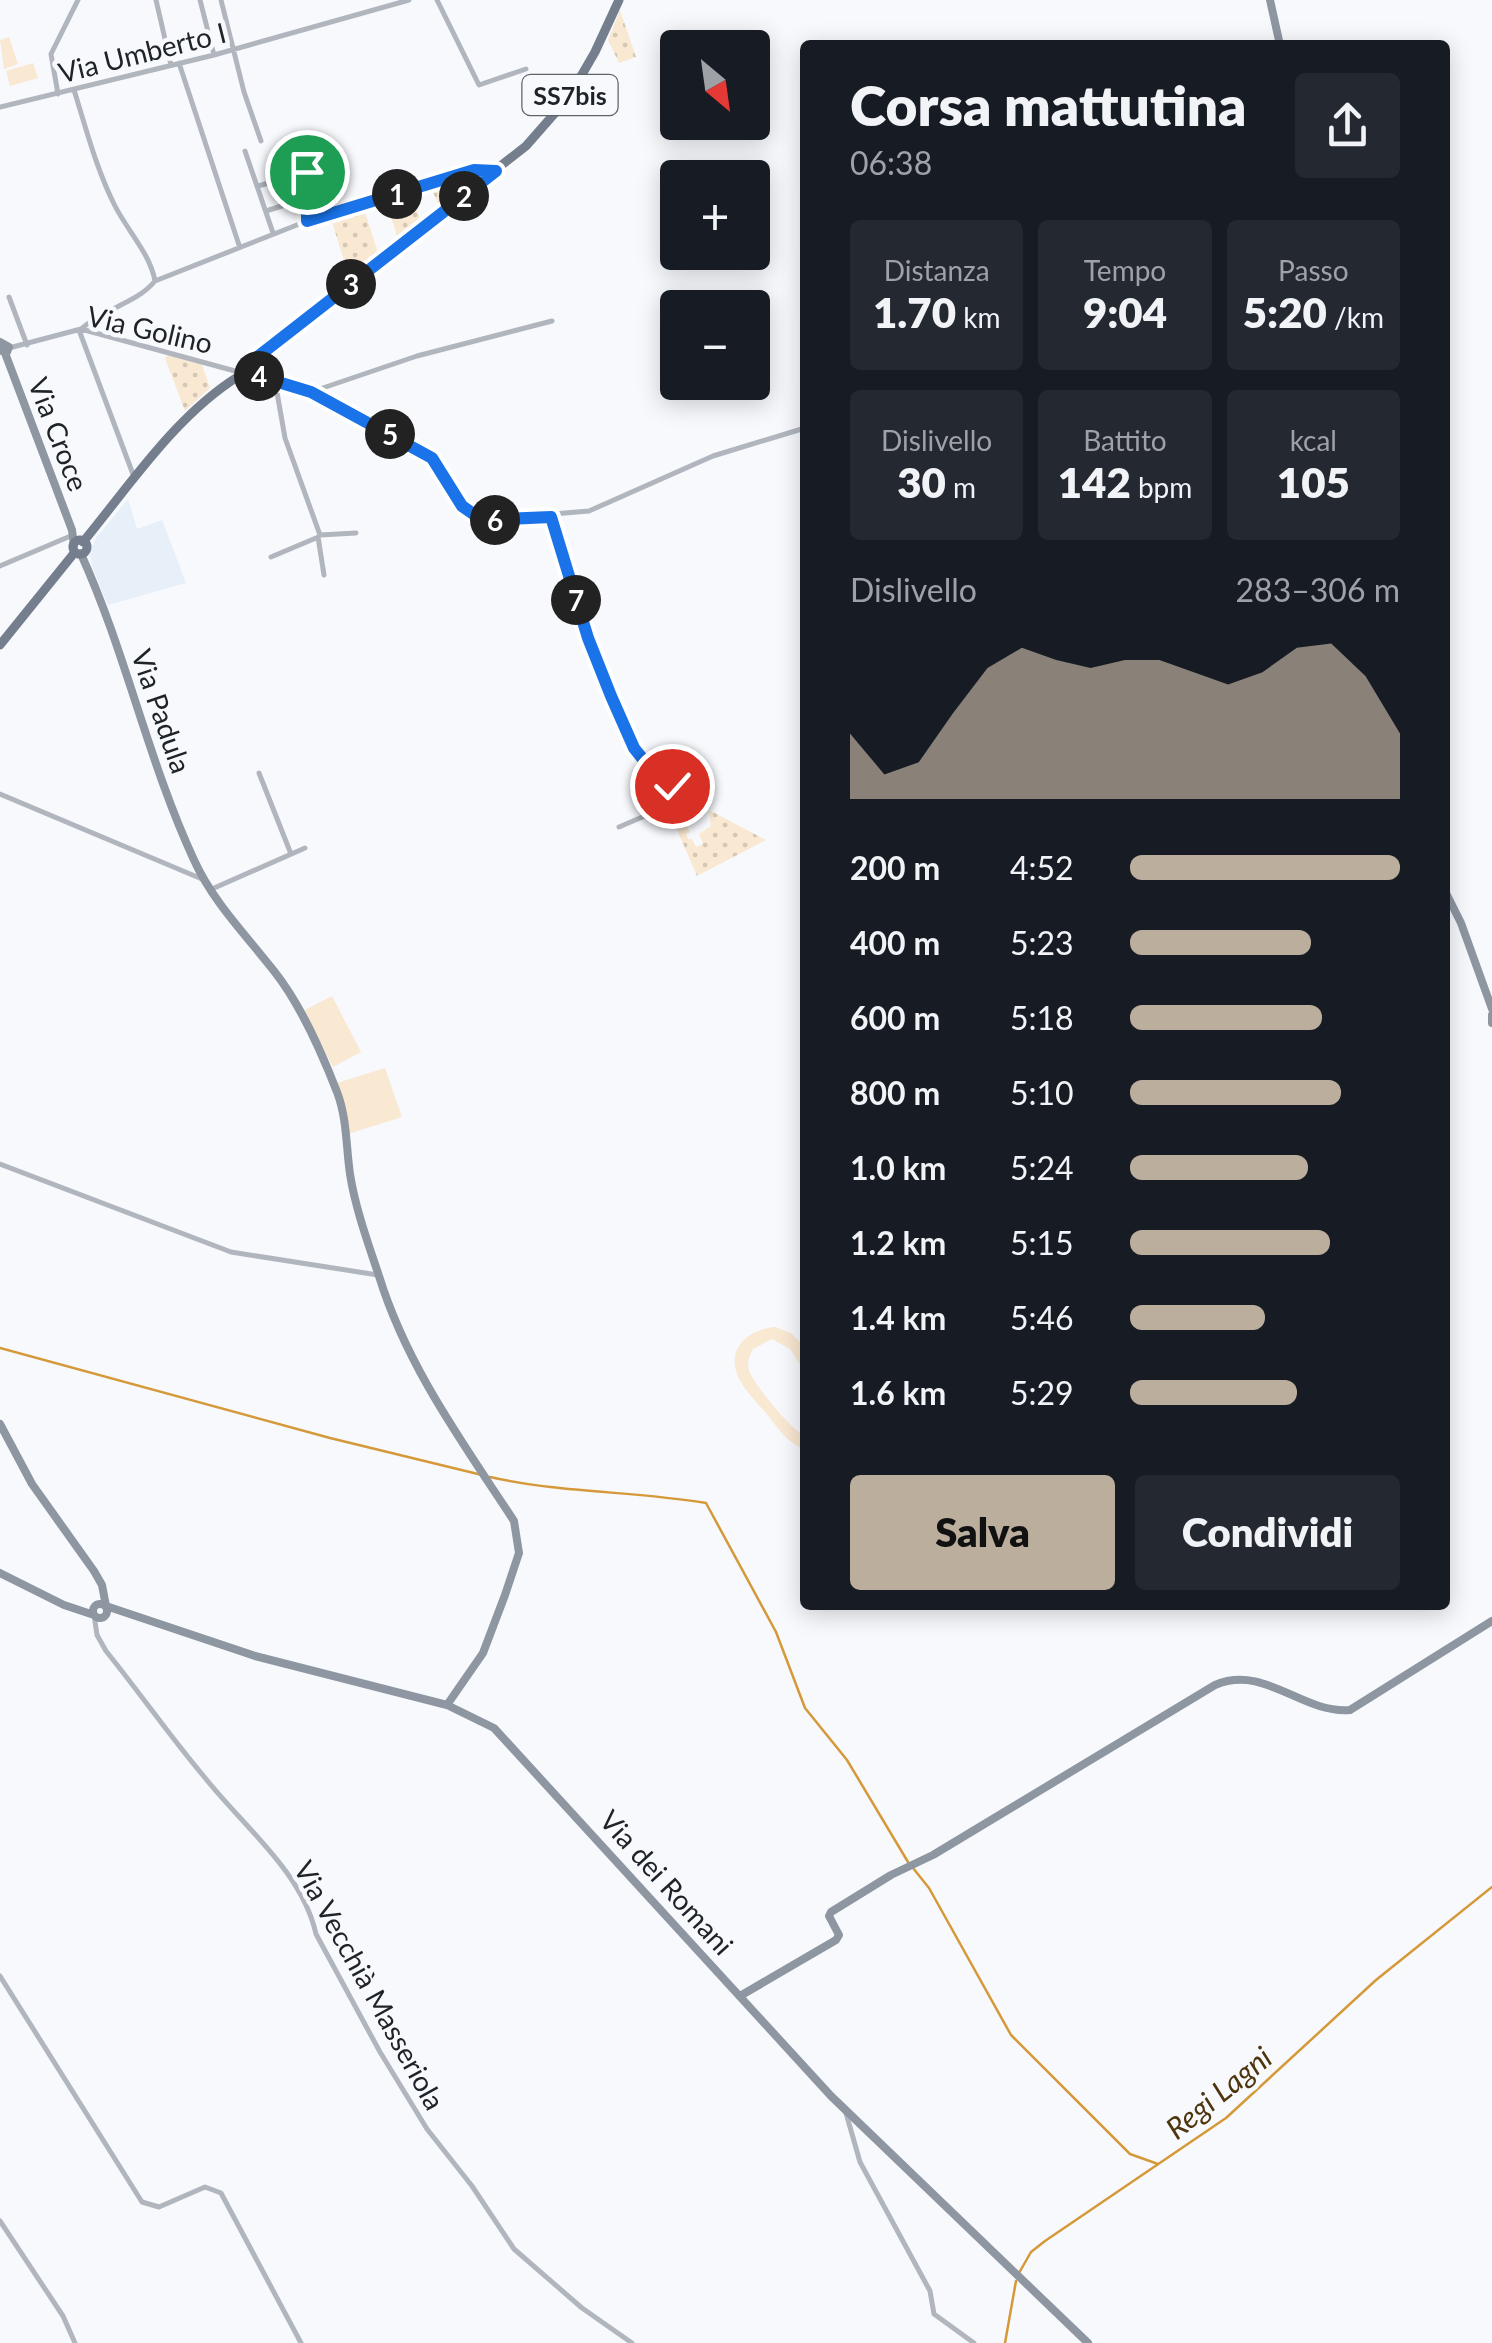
<!DOCTYPE html>
<html lang="it">
<meta charset="utf-8">
<style>
:root{--surface:#171b24;--page:#242831;--text:#f1f3f6;--muted:#9ea1a6;--accent:#bbae9c}
body{margin:0;font-family:Lato,sans-serif;background:var(--page);color:var(--text);height:100vh;display:flex;flex-direction:column;font-size:38px;white-space:nowrap}
*{box-sizing:border-box;margin:0}
p{font-size:32px;color:var(--muted)}
.icon{flex:none;width:55px;height:55px;fill:none;stroke:currentColor;stroke-width:2;stroke-linecap:round;stroke-linejoin:round}
.map{position:relative;flex:1;overflow:hidden}
.panel{position:absolute;left:800px;top:40px;width:650px;height:1570px;display:flex;flex-direction:column;background:var(--surface);border-radius:10px;box-shadow:0 5px 25px #0003}
.panel>*{flex:none}
.needle{width:65px;rotate:151deg}
.controls{position:absolute;left:660px;top:30px;display:grid;gap:20px}
.controls a{display:grid;place-items:center;width:110px;height:110px;border-radius:10px;background:var(--surface);box-shadow:0 5px 25px #0003;font-size:50px}
.pin{position:absolute;display:grid;place-items:center;width:85px;height:85px;color:#fff;margin:-42px;border:5px solid #fff;border-radius:50%;box-shadow:0 2px 10px #0007}
.km{position:absolute;width:50px;height:50px;margin:-25px;border-radius:50%;background:#222;color:#fff;font-size:28px;line-height:50px;text-align:center}
.round{display:grid;place-items:center;flex:none;width:105px;height:105px;border-radius:10px;background:var(--page)}
.headline{display:flex;align-items:center;justify-content:space-between;height:170px;padding:0 50px}
h1{font-size:55px;font-weight:800;line-height:75px}
.metrics{display:grid;grid-template-columns:repeat(3,1fr);gap:15px;height:170px;padding:10px 50px}
.metrics div{display:grid;align-content:center;border-radius:10px;background:var(--page);text-align:center}
.metrics b{font-size:42px;font-weight:800}
.metrics small{font-size:28px;font-weight:400}
.metrics p{font-size:28px}
.chart{height:280px;padding:20px 50px}
.chart p{display:flex;justify-content:space-between}
.chart svg{width:100%;height:180px;margin-top:10px;fill:var(--accent);opacity:.7}
.primary-button{display:flex;gap:20px;margin-top:auto;padding:20px 50px}
.primary-button a{flex:1;height:115px;border-radius:10px;background:var(--accent);color:#111;font-size:40px;font-weight:800;line-height:115px;text-align:center}
.primary-button a+a{background:var(--page);color:var(--text)}
ul{padding:0 50px;list-style:none;font-size:32px}
li{display:grid;grid-template-columns:160px 120px 1fr;align-items:center;height:75px}
li i{height:25px;border-radius:12px;background:var(--accent)}
.map>svg:first-child{display:block}
</style>
<div class="map">
<svg width="1492" height="2343" viewBox="0 0 1492 2343">
<defs>
<pattern id="grass-dots" width="8" height="8" patternUnits="userSpaceOnUse" patternTransform="scale(2.5)"><rect width="8" height="8" fill="#f9e8d2"/><path d="M2 2h.1M6 6h.1" fill="none" stroke="#d5c7b4" stroke-width="1.8" stroke-linecap="round"/></pattern>
</defs>
<rect width="100%" height="100%" fill="#f7f9fd"/>
<path fill="#e7eff8" d="M128 499 137 529 162 520 186 583 108 605 92 566 90 552 96 538Z"/>
<path fill="url(#grass-dots)" d="M620 10 636 57 619 63 608 40Z
M473 173 477 180 441 209 439 206 431 187Z
M410 193 421 221 398 238 385 199Z
M363 206 378 253 349 276 330 216Z
M169 354 201 362 210 388 185 411 165 358Z
M678 805 684 817 678 821 680 825 685 823 690 832 686 834 688 839H692L696 847 703 844 699 834 711 826 709 810 766 840 697 876 668 809Z"/>
<path fill="#f9e8d2" d="M9 37 18 64 4 69 0 40Z
M33 63 38 78 10 86 6 71Z
M332 996 361 1052 333 1067 303 1011Z
M385 1068 402 1117 348 1134 337 1083Z
M775 1327 791 1333 805 1347V1372L790 1349 772 1339 753 1349C749 1357 746 1364 750 1373 758 1389 790 1428 805 1436V1449C787 1444 777 1426 765 1412 756 1401 742 1388 737 1374 727 1346 751 1329 775 1327Z"/>
<g fill="none" stroke-linecap="round" stroke-linejoin="round">
<path stroke="#d5993a" stroke-width="2.5" d="M0 1348 330 1438 482 1475
M490 1477C561 1493 634 1491 706 1503L776 1632 805 1708 847 1760 908 1862
M913 1868 929 1888 1011 2035 1130 2154 1158 2164
M1019 2273 1031 2252 1045 2241 1226 2118 1376 1980 1492 1887
M1005 2343 1016 2281"/>
<path stroke="#b1b6be" stroke-width="5" d="M156 0 171 65
M200 0 214 55
M221 0 244 92 261 141
M437 0 479 85 526 69
M179 63 239 245
M74 90C86 128 96 168 114 204 126 229 150 253 155 281 136 304 104 308 81 329
M58 94 51 54 78 0
M0 107 214 55 409 0
M245 151 273 233
M258 186 307 172V221
M266 211 332 190
M155 281 307 221 474 170 493 171
M9 297 27 345
M79 330 134 477
M9 348 81 329 235 371
M245 370 311 392 433 458 466 511 482 520 589 511 713 456 805 428
M275 381 285 438 320 535 356 533
M311 392 417 356 552 321
M551 517 589 639 635 748 646 763 689 797 619 827
M318 537 324 575
M271 557 316 538
M0 566 73 535
M259 773 291 854
M0 794 202 879
M212 889 305 848
M0 1164 231 1252 378 1275
M94 1615 97 1635 106 1651C140 1693 171 1738 206 1779 245 1828 302 1872 316 1934L380 2052 427 2129 472 2186 514 2249 582 2308 632 2343
M0 1976 142 2202 159 2207 205 2187 221 2193 301 2343
M846 2113 860 2162 930 2291 934 2314 974 2343
M0 2221 63 2316 75 2343"/>
<path stroke="#8d96a1" stroke-width="8" d="M1270 0 1280 45
M0 342 9 347 7 352 2 351 3 345
M5 353 72 530 74 545
M81 554C126 653 148 761 194 860 213 902 246 935 274 971 301 1005 321 1051 337 1092 347 1118 346 1146 350 1174 355 1207 368 1243 379 1276 407 1367 463 1443 514 1521L519 1553 505 1595 483 1653 447 1705
M1445 891 1461 923 1492 1009
M1492 1015V1023
M0 1424 32 1484 94 1571 102 1585 106 1606
M0 1573 64 1605 94 1615
M93 1611a7 7 0 1 1 14 0a7 7 0 1 1-14 0Z
M106 1606 255 1656 447 1705 494 1728 831 2096 1088 2343
M740 1996 836 1940 839 1935 829 1916 831 1912 891 1875 933 1855 1215 1685C1265 1664 1302 1714 1350 1710L1492 1621"/>
<path stroke="#747e8c" stroke-width="9" d="M242 366 256 358 526 146 569 97 595 52 619 0
M73 547a7 7 0 1 1 14 0a7 7 0 1 1-14 0Z
M83 542C130 485 176 415 239 376
M0 645 75 552"/>
</g>
<g fill="none" stroke-linecap="round" stroke-linejoin="round">
<g stroke="#fff" stroke-width="20">
<path id="route" d="M307 172V221L474 170 496 171 256 358 252 366 255 375 311 392 432 458 462 506 482 520 551 517 588 638 611 696 634 748 646 763 672 786"/>
</g>
<use href="#route" stroke="#1a73e8" stroke-width="12"/>
</g>
<g text-anchor="middle" dominant-baseline="central" stroke-width="9" stroke-linejoin="round" paint-order="stroke">
<rect fill="#f7f9fd" stroke="#5f6369" stroke-width="2.5" x="522.5" y="75" width="95" height="40" rx="8"/>
<g font-size="25" font-weight="bold" fill="#1e2329">
<text x="570" y="95">SS7bis</text>
</g>
<g font-size="28" fill="#1e2329" stroke="#f7f9fd">
<text transform="translate(142 52) rotate(-14)">Via Umberto I</text>
<text transform="translate(150 329) rotate(13)">Via Golino</text>
<text transform="translate(59 434) rotate(69)">Via Croce</text>
<text transform="translate(162 711) rotate(71)">Via Padula</text>
<text transform="translate(667 1882) rotate(48)">Via dei Romani</text>
<text transform="translate(370 1985) rotate(61)">Via Vecchià Masseriola</text>
</g>
<g font-size="30" font-style="italic" fill="#4d350d" stroke="#f7f9fd">
<text transform="translate(1218 2092) rotate(-39)">Regi Lagni</text>
</g>
</g>
</svg>
<div class="controls">
<a><svg class="needle" viewBox="-14 -14 28 28"><path d="M0-13l5 13h-10z" fill="#e53935"/><path d="M0 13l5-13h-10z" fill="#9ea1a6"/></svg></a>
<a>+</a>
<a>−</a>
</div>
<div class="pin" style="left:307px;top:172px;background:#1e9e55"><svg class="icon" aria-label="arrive" viewBox="0 0 24 24"><path d="M6 21V4h12l-3 4 3 4H6"/></svg></div>
<div class="pin" style="left:672px;top:786px;background:#d93025"><svg class="icon" aria-label="check" viewBox="0 0 24 24"><path d="M5 12l5 5 9-10"/></svg></div>
<b class="km" style="left:397px;top:194px">1</b>
<b class="km" style="left:464px;top:196px">2</b>
<b class="km" style="left:351px;top:284px">3</b>
<b class="km" style="left:259px;top:376px">4</b>
<b class="km" style="left:390px;top:434px">5</b>
<b class="km" style="left:495px;top:520px">6</b>
<b class="km" style="left:576px;top:600px">7</b>
<section class="panel">
<div class="headline"><div><h1>Corsa mattutina</h1><p>06:38</p></div><a class="round"><svg class="icon" aria-label="share" viewBox="0 0 24 24"><path d="M12 15V3M7 8l5-5 5 5M5 13v7h14v-7"/></svg></a></div>
<div class="metrics">
<div><p>Distanza</p><b>1.70<small> km</small></b></div>
<div><p>Tempo</p><b>9:04</b></div>
<div><p>Passo</p><b>5:20<small> /km</small></b></div>
</div>
<div class="metrics">
<div><p>Dislivello</p><b>30<small> m</small></b></div>
<div><p>Battito</p><b>142<small> bpm</small></b></div>
<div><p>kcal</p><b>105</b></div>
</div>
<div class="chart"><p><span>Dislivello</span>283–306 m</p>
<svg viewBox="0 0 160 44" preserveAspectRatio="none"><path d="M0 44V28L10 38L20 35L30 23L40 12L50 7L60 10L70 12L80 10L90 10L100 13L110 16L120 13L130 7L140 6L150 14L160 28V44z"/></svg>
</div>
<ul>
<li><b>200 m</b>4:52<i style="width:100%"></i></li>
<li><b>400 m</b>5:23<i style="width:67%"></i></li>
<li><b>600 m</b>5:18<i style="width:71%"></i></li>
<li><b>800 m</b>5:10<i style="width:78%"></i></li>
<li><b>1.0 km</b>5:24<i style="width:66%"></i></li>
<li><b>1.2 km</b>5:15<i style="width:74%"></i></li>
<li><b>1.4 km</b>5:46<i style="width:50%"></i></li>
<li><b>1.6 km</b>5:29<i style="width:62%"></i></li>
</ul>
<div class="primary-button"><a>Salva</a><a>Condividi</a></div>
</section>
</div>
